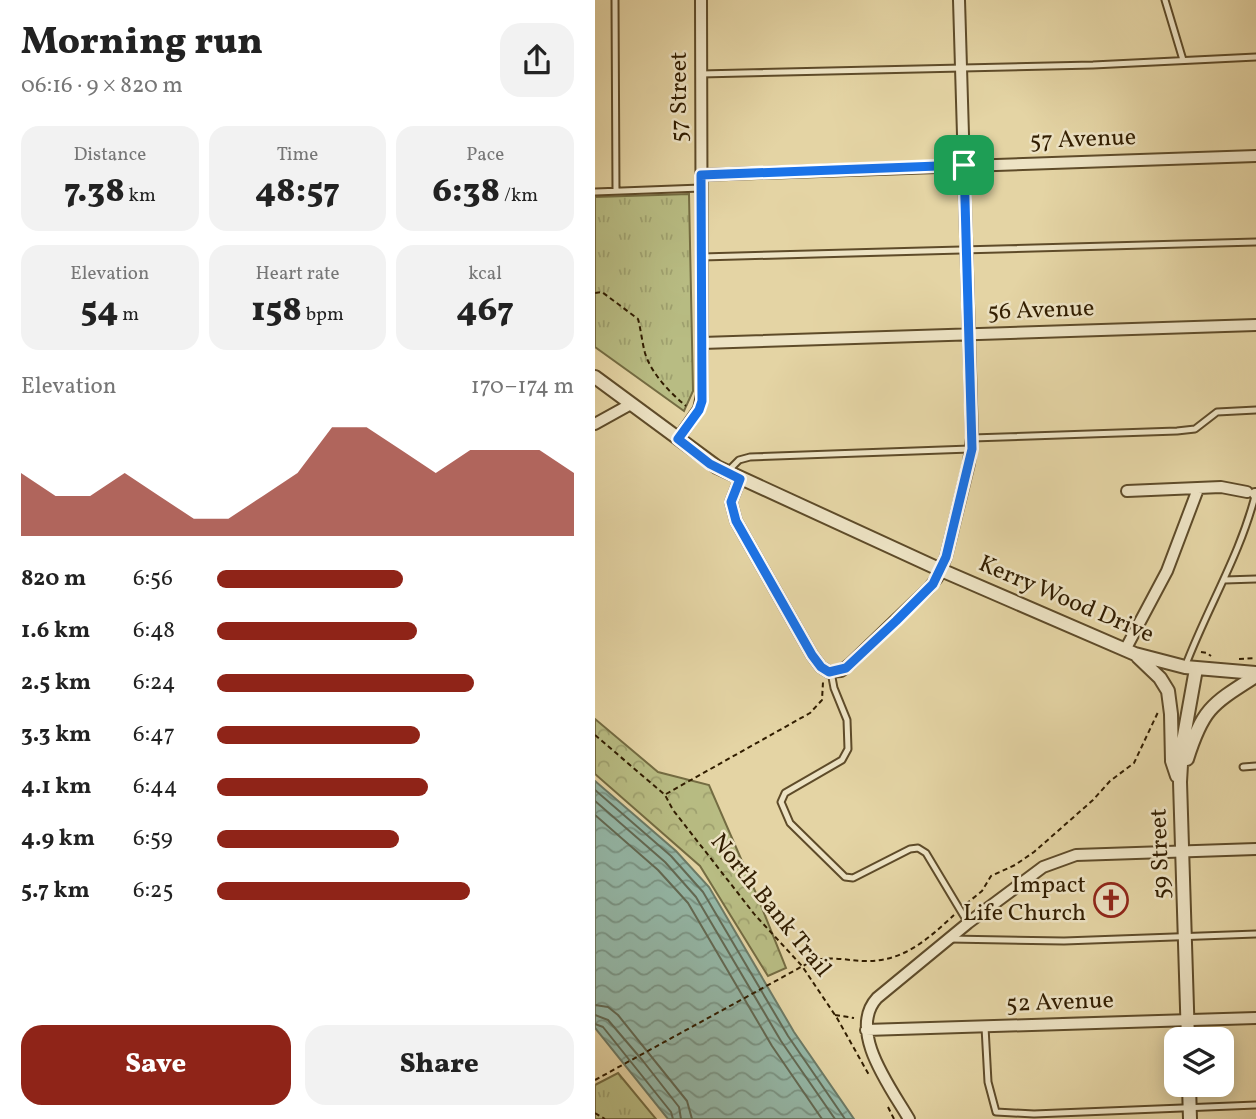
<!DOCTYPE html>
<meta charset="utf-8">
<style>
:root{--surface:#fff;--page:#f2f2f2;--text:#222;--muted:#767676;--accent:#8f2418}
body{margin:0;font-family:Vollkorn,serif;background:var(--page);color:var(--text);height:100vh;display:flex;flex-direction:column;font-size:26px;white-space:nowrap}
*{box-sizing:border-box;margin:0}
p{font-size:23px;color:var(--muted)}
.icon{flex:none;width:38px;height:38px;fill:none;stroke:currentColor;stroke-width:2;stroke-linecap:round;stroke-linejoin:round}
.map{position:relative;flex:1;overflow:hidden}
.sheet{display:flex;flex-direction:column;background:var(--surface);width:595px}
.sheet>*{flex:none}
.tools{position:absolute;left:569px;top:1027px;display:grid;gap:14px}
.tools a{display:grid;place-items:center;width:70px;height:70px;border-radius:14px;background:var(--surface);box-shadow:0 4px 18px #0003;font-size:35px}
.pin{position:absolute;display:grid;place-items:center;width:60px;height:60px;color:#fff;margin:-30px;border-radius:14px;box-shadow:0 4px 10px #0006}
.round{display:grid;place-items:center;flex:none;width:74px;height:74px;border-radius:21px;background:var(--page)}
.summary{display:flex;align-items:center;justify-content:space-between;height:119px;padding:0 21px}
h1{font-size:38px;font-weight:800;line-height:52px}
.stats{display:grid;grid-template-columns:repeat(3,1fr);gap:10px;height:119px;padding:7px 21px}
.stats div{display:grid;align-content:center;border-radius:18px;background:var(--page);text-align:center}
.stats b{font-size:35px;font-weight:800}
.stats small{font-size:19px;font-weight:400}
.stats p{font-size:19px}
.chart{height:196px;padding:14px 21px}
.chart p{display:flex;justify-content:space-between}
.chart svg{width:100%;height:126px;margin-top:7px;fill:var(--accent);opacity:.7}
.cta{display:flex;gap:14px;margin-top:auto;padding:14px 21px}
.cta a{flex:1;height:80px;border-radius:21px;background:var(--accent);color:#fff;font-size:28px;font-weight:800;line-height:80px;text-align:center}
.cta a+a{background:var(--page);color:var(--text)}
ul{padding:0 21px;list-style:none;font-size:23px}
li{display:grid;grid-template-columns:112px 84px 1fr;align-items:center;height:52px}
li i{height:18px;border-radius:9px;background:var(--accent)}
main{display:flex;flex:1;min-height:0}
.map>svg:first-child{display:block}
</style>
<main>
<section class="sheet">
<div class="summary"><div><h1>Morning run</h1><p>06:16 · 9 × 820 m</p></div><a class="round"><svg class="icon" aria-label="share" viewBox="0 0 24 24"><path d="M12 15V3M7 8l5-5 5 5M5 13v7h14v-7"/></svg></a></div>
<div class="stats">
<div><p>Distance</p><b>7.38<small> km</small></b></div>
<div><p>Time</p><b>48:57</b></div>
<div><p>Pace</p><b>6:38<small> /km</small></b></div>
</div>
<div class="stats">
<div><p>Elevation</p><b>54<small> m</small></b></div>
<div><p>Heart rate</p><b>158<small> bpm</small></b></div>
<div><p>kcal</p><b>467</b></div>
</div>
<div class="chart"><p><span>Elevation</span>170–174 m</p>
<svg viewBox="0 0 160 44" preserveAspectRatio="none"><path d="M0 44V22L10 30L20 30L30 22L40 30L50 38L60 38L70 30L80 22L90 6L100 6L110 14L120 22L130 14L140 14L150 14L160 22V44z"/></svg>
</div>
<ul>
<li><b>820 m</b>6:56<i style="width:52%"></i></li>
<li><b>1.6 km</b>6:48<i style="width:56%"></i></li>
<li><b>2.5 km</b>6:24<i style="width:72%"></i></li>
<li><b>3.3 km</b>6:47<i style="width:57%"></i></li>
<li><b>4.1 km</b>6:44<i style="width:59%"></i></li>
<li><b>4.9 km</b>6:59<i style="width:51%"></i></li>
<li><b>5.7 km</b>6:25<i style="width:71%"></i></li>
</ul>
<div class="cta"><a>Save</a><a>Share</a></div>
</section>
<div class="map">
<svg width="661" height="1119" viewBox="0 0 661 1119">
<defs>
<pattern id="grass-tufts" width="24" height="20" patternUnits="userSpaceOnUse" patternTransform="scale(1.75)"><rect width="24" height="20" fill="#b8bc83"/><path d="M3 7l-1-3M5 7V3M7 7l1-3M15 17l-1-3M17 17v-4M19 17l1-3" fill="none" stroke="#9fa16f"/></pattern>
<pattern id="forest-crowns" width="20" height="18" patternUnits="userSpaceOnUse" patternTransform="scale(1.75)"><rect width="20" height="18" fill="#b8bc83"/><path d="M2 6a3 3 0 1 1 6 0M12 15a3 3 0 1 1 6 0" fill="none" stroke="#9fa16f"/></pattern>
<pattern id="water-waves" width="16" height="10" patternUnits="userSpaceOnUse" patternTransform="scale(1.75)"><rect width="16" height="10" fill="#95b8a8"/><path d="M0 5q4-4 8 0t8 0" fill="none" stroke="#7a9586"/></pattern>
</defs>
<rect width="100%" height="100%" fill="#e4d4a4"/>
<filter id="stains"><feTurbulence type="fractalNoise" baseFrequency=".00286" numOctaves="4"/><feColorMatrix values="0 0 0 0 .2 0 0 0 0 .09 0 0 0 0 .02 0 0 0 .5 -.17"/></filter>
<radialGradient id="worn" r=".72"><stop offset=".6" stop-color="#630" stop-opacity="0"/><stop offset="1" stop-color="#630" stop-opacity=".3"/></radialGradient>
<path fill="url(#grass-tufts)" stroke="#746c42" stroke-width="2" d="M94 194 98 391 89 411 0 347V197Z
M23 1073 61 1119H0V1085Z"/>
<path fill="url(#forest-crowns)" stroke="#746c42" stroke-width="2" d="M0 719 63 772 114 785 163 898 191 968 173 976 105 866 0 774Z"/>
<path fill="url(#water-waves)" stroke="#6d7a65" stroke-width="2" d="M0 781 81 851 114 887 199 1032 259 1119H73L0 1028Z"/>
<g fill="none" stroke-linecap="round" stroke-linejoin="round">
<path stroke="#636a54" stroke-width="2" d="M0 790 76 856 108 892 193 1036 250 1119
M0 801 70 862 101 897 186 1041 240 1119
M0 815 63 870 93 903 177 1046 227 1119
M0 1005 13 1007 23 1015 92 1101 97 1119
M0 1015 13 1020 48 1061 84 1107 86 1119
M0 1024 8 1027 76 1112 78 1119"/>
<g stroke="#5e4b29" stroke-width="9">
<path id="service" d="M20 0 21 191
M570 0 588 60
M106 74 498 65 661 57
M0 192 106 188
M107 257 661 242
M377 438 582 431 600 429 622 412 661 410
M134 470 144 460 155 457 375 449
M630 580 661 579
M590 667C612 608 646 554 661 492
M236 672 239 688 252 720 253 749 247 760 190 793 186 802 195 823 250 877 258 878 315 849 323 848 331 853 373 923
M648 767 661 766
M355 939 469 941 661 934
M390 1027 393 1082 401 1112 439 1114 661 1105"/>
</g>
<g stroke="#5e4b29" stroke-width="14">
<path id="minor" d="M106 175 661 156
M107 343 661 325
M0 424 36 404
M83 439 104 409 107 395 106 0
M145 479 136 502 141 521 217 655 226 667 234 672 246 671 255 664 334 588 342 578 351 557 374 463 377 438 364 0
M532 491 626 487 652 492
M660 494H661
M530 650 572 571 603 489
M271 1030 661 1018
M314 1119C296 1088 252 1031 282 998L373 923 448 867 481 855 661 849"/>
</g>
<g stroke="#5e4b29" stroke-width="16">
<path id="tertiary" d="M0 377 122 467 346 570 540 654 590 667 661 673
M543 657 565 678 573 691 576 714 577 761 582 776
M592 759C608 708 617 704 661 676
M593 1040 585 782 587 747 601 669
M594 1085 595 1119"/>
</g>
<path stroke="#311d00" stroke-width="2" stroke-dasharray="5 3.5" stroke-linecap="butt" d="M0 293 7 292 43 319C46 330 47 342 50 353 56 373 75 393 91 406
M606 652 612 653 616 656
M644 659 661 658
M0 735 70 795 78 810 160 915 207 966 242 1018 274 1075
M71 794 215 713 227 700 228 682
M371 904 387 891 396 876 420 865 439 852 498 800 515 781 539 763 564 710
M240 1015 259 1018
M0 1080 217 961C234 956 251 960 267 961 307 963 332 940 359 915
M293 1107 299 1119
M0 1113 10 1119"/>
<use href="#service" stroke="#ede3c4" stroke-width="5"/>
<use href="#minor" stroke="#ede3c4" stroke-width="10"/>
<use href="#tertiary" stroke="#ede3c4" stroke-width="12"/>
</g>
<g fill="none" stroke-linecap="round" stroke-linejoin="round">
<g stroke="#fff" stroke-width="14">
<path id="route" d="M369 165 377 449 351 557 338 584 301 621 251 668 234 672 226 667 217 655 141 521 136 502 145 479 115 464 83 439 104 410 107 401 106 175Z"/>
</g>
<use href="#route" stroke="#1a73e8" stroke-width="9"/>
</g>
<defs>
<g id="church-ring" transform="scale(1.75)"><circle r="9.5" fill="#ede3c4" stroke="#8f2418" stroke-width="1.5"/><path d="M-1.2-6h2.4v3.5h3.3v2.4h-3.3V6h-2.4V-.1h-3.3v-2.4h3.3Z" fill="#8f2418"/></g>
</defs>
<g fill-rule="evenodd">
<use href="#church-ring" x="516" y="900"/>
</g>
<g text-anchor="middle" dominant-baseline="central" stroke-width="5" stroke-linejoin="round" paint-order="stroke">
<g font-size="24" fill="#311d00" stroke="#ede3c4">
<text transform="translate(85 97) rotate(-90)">57 Street</text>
<text transform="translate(488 140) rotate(-2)">57 Avenue</text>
<text transform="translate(446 311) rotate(-2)">56 Avenue</text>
<text transform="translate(471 600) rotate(23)">Kerry Wood Drive</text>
<text transform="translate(566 854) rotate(-92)">59 Street</text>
<text transform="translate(175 906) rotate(51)">North Bank Trail</text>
<text transform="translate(465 1003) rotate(-2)">52 Avenue</text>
</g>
<g font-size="24" fill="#311d00" stroke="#ede3c4" text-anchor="end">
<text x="491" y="886">Impact<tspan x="491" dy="28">Life Church</tspan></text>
</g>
</g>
<rect width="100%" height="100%" filter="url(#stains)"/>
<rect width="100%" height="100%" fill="url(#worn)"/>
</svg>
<div class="tools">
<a><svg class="icon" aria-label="layers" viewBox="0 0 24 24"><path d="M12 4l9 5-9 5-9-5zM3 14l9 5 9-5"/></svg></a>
</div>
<div class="pin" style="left:369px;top:165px;background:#1e9e55"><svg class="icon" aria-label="arrive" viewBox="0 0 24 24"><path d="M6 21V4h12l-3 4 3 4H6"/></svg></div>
</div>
</main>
